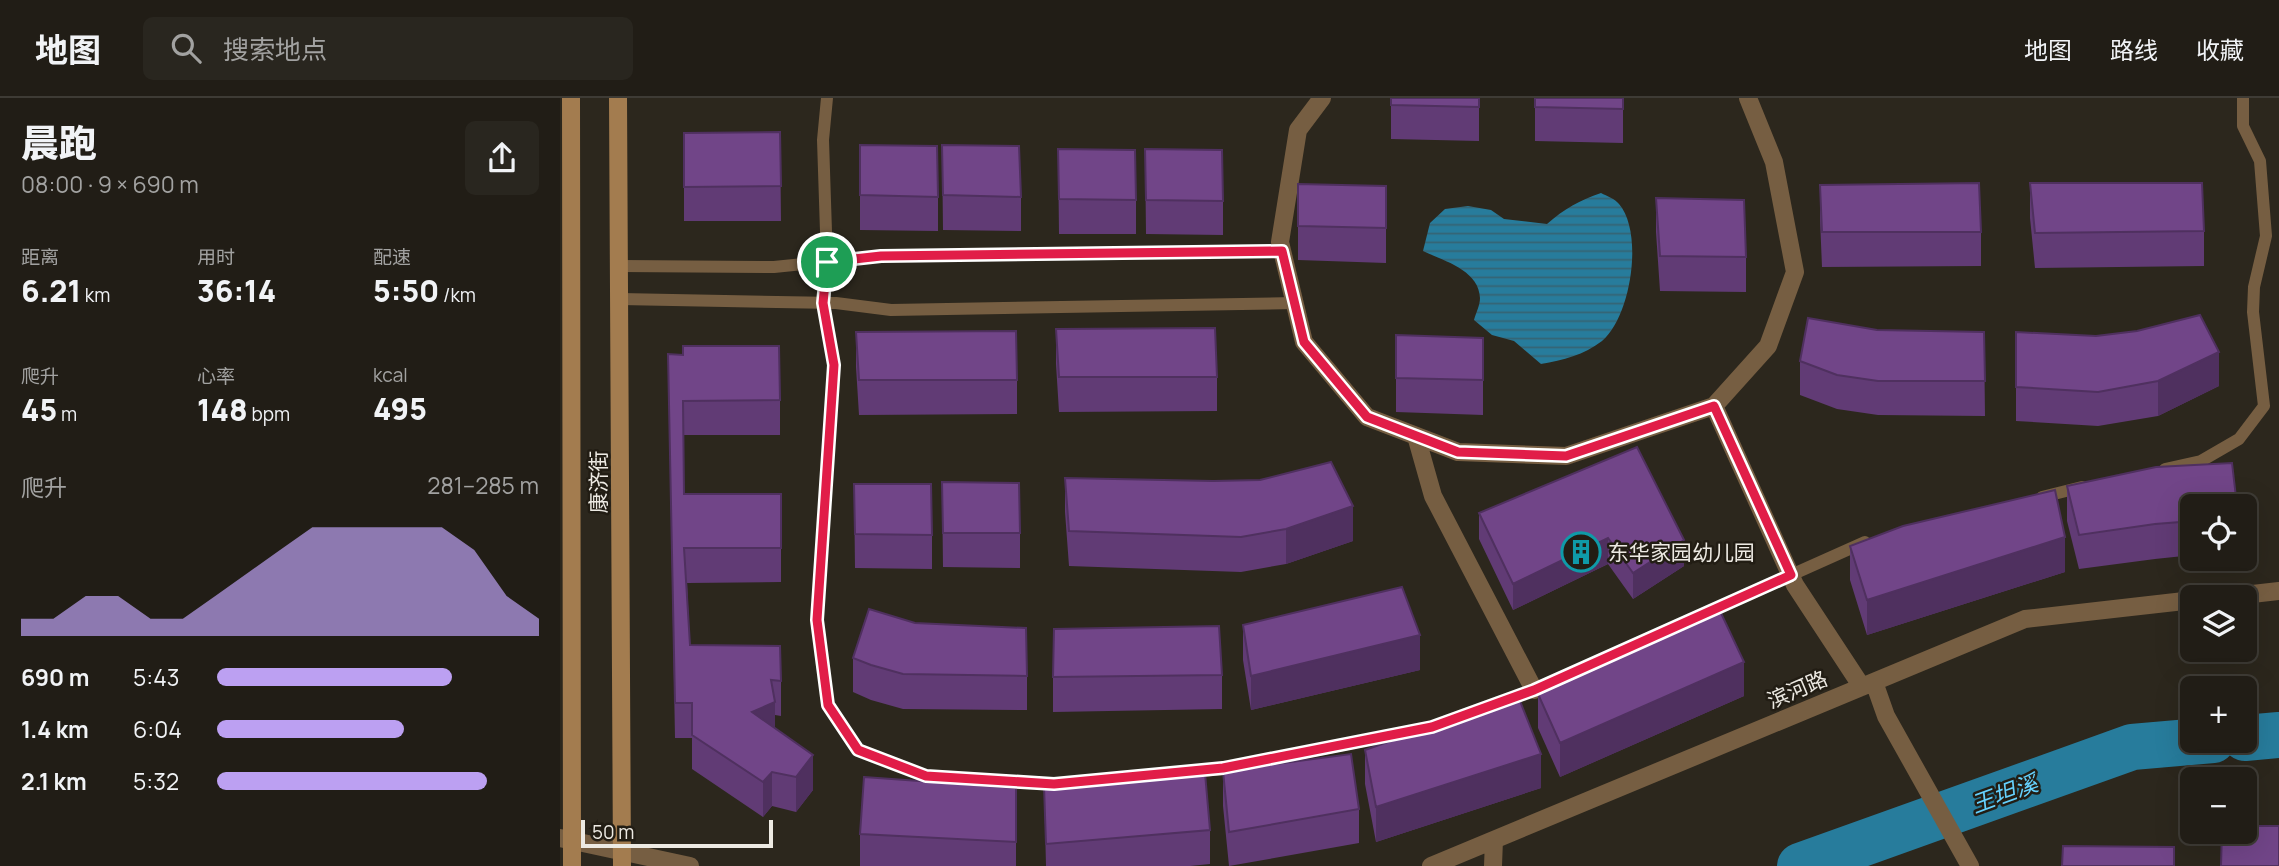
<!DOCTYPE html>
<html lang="zh">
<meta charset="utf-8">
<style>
:root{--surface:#211d16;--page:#29261f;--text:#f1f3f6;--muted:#a2a2a1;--line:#3e3b35;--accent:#bca0f2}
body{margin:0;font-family:Manrope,"Noto Sans SC",sans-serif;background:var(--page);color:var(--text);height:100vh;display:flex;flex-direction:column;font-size:26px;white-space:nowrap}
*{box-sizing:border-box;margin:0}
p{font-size:23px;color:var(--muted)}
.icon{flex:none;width:38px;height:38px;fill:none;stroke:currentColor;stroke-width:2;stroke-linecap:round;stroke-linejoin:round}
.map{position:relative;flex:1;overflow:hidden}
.side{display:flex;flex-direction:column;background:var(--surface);width:560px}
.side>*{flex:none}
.buttons{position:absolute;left:1620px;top:396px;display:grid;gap:14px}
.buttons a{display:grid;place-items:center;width:77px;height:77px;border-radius:10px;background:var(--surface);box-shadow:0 7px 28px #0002,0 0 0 2px var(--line);font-size:35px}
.scale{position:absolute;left:21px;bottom:18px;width:192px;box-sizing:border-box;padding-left:7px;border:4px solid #edeae3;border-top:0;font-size:19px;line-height:24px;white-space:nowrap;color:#edeae3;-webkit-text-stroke:5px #221d14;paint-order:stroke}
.pin{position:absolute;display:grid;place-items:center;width:60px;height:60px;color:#fff;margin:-30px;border:4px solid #fff;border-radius:50%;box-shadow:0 2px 7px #0007}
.round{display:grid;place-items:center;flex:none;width:74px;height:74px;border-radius:10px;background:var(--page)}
.headline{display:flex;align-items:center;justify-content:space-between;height:119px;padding:0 21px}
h1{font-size:38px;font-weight:800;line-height:52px}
.stats{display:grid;grid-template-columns:repeat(3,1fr);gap:10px;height:119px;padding:7px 21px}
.stats div{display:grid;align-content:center}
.stats b{font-size:30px;font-weight:800}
.stats small{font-size:19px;font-weight:400}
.stats p{font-size:19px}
.chart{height:196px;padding:14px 21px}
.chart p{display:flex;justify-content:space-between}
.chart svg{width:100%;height:126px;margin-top:7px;fill:var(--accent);opacity:.7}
ul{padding:0 21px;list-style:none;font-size:23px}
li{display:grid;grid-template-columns:112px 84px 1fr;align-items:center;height:52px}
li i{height:18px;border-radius:9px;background:var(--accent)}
header{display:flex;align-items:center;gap:42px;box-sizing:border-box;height:98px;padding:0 35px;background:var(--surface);border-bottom:2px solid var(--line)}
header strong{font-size:33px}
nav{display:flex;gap:38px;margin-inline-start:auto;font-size:24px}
.search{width:490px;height:63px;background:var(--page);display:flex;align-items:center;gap:18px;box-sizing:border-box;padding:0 24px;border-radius:10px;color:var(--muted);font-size:26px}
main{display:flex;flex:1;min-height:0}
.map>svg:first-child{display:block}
</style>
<header>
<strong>地图</strong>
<div class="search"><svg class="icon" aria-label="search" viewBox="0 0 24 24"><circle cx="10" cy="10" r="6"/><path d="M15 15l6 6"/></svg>搜索地点</div>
<nav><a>地图</a><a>路线</a><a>收藏</a></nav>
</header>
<main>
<section class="side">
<div class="headline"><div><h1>晨跑</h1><p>08:00 · 9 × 690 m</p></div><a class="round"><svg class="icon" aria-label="share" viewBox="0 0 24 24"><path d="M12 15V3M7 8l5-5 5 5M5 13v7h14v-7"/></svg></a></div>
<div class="stats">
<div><p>距离</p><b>6.21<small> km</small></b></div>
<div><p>用时</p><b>36:14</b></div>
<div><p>配速</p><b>5:50<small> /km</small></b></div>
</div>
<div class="stats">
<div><p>爬升</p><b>45<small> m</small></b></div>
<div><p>心率</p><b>148<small> bpm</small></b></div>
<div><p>kcal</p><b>495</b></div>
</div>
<div class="chart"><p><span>爬升</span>281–285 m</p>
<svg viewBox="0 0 160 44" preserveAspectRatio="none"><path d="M0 44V38L10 38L20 30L30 30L40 38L50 38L60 30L70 22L80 14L90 6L100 6L110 6L120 6L130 6L140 14L150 30L160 38V44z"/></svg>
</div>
<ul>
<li><b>690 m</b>5:43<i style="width:73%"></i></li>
<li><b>1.4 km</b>6:04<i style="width:58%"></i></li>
<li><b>2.1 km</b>5:32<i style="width:84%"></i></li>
</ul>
</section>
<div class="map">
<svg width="1719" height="768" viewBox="0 0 1719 768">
<defs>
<pattern id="water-rules" width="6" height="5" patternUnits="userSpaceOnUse" patternTransform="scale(1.75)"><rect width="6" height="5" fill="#277c9c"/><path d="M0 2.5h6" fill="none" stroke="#356474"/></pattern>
</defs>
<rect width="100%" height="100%" fill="#2c271d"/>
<path fill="url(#water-rules)" d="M1041 95C1047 98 1055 101 1059 106 1084 135 1071 219 1042 243 1024 257 1003 262 981 266L954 243 932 237 914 222C916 215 920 207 920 200 919 172 884 163 863 153L870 125 885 111 908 108 931 112 944 121 987 126C1004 111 1020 102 1041 95Z"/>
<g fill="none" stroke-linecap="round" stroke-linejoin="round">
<path stroke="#277c9c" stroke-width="46" d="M1685 640 1719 637
M1240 768 1572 649 1653 642"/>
<path stroke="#765e42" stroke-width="12" d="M267 0 263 42 267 164 263 205 274 267 257 522 268 607 298 652 367 678 494 686 663 671 872 629 974 592 1305 444
M60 168 214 169 321 158 722 153
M60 201 276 205 331 212 735 205
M1605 371 1641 363 1679 341 1704 308 1693 214 1694 189 1706 138 1700 63 1683 28V0
M1482 399 1522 389"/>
<path stroke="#765e42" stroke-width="18" d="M762 0 738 32 720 144 744 244 807 319 898 354 1006 358 1154 308 1208 248 1235 174 1214 64 1188 0
M1154 308 1235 487 1302 589
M856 338 873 398 974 592
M1666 499 1719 493
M1314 584 1326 618 1410 768
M0 740 130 768
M871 768 1465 521 1633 502
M933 768 934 742"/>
<path stroke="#a37c4f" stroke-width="18" d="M11 0 12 768
M58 0 62 768"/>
</g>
<path fill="#613b75" d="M831 0H919V43L831 41Z
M975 0H1063V45L975 43Z
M220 34 221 123H124V35Z
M300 47 378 99V133L300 132Z
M382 47 461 99V133L383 132Z
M498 51 576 102V136H499Z
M585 51 663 103V137L586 136Z
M1470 85 1644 133V168L1475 170 1470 120Z
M738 86 826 88V165L738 162Z
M1260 87 1421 134V168L1262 169 1260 121Z
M1096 100 1186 159V194L1100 193 1096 134Z
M496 231 657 279V313L499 314 496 266Z
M1317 232 1424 234 1425 318 1318 317 1277 311 1240 297V263Z
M296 234 457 282V316L299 317 296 269Z
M1456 234 1659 288 1598 318 1538 328 1456 323Z
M836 237 923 240V317L836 314Z
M108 256 123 257 220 302V337H124V396H221V484L127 485 130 547 221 583V618L215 617V630L253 692 236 714 212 708 203 719 132 671V640H115Z
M1077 349 1124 468 1073 501 1048 466 953 512 919 441V415Z
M505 380 793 443 726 466 681 474 509 468 505 414Z
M382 384 460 435V470L383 469Z
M294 386 372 437V471L295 470Z
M1507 388 1633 408V457L1595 461 1519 471 1507 423Z
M1290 448 1505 474 1307 537 1290 482Z
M683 527 860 572 691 612 683 562Z
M293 560 467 578V612L343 611 311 602 293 594Z
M662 577V611L493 614V579Z
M978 596 1184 598 1000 679 978 630Z
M805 652 981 690 816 744 805 686Z
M663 673 799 711V745L669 768 663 708Z
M484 688 650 732V766L630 768H486Z
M456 690V768H300V736Z"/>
<path fill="#4f305f" d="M1659 254V288L1598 318V283Z
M793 408V443L726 466V431Z
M1505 439V474L1307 537V502Z
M1048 440V466L953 512V486Z
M1124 442V468L1073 501V475Z
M860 537V572L691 612V578Z
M1184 564V598L1000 679V645Z
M215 604V639L192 614Z
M981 656V690L816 744V709Z
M253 657V692L236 714V679Z
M212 674V708L203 719V684Z"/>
<path fill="#714588" stroke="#4f305f" stroke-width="2" d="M831 0H919V9L831 7Z
M975 0H1063V11L975 9Z
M220 34 221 88 124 89V35Z
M300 47 377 48 378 99 300 97Z
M382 47 459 48 461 99 383 97Z
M498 51 575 52 576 102 499 101Z
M585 51 662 52 663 103 586 102Z
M1419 85 1421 134H1262L1260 87Z
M1470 85H1642L1644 133 1475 135Z
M738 86 826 88V130L738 128Z
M1096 100 1184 102 1186 159 1100 158Z
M1640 217 1659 254 1598 283 1538 294 1456 289V234L1536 238 1577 233Z
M1248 220 1317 232 1424 234 1425 283H1318L1277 277 1240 263Z
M655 230 657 279H499L496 231Z
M456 233 457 282H299L296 234Z
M836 237 923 240V282L836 280Z
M123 248H219L220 302 123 303 124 396H221V450H124L130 547 220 548 221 583 211 582 215 604 192 614 253 657 236 679 212 674 203 684 132 637V605H115L108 256 123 257Z
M1077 349 1124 442 1073 475 1048 440 953 486 919 415Z
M771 364 793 408 726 431 681 439 509 433 505 380 653 383 700 382Z
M1672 365 1677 408H1633V423L1595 426 1519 437 1507 388 1596 369Z
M382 384 459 385 460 435H383Z
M294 386H371L372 437 295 436Z
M1495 392 1505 439 1307 502 1290 448 1343 428Z
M842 489 860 537 691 578 683 527Z
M309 511 355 525 466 530 467 578 343 576 311 567 293 560Z
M1160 513 1184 564 1000 645 978 596Z
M659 528 662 577 493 579 494 531Z
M958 598 981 656 816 709 805 652Z
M791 656 799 711 669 734 663 673Z
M645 675 650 732 486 746 484 688Z
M304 679 456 690V744L300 736Z
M1685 728H1719V768H1661L1662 733H1685Z
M1503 748 1614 749V768H1502Z"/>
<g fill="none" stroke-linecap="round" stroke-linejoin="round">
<g stroke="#fff" stroke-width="14">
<path id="route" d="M722 153 744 244 807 319 898 354 1006 358 1154 308 1231 477 974 592 872 629 663 670 494 686 366 678 298 652 268 607 257 522 274 267 263 205 267 164 321 158Z"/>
</g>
<use href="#route" stroke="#e11d48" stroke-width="9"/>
</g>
<defs>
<g id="building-ring" transform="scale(2.0125)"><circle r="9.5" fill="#221d14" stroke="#0f9aa8" stroke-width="1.5"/><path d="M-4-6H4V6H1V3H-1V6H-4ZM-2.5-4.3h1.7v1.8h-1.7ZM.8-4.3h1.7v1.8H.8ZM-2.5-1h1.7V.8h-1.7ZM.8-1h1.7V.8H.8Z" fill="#0f9aa8"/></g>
</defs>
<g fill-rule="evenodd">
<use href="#building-ring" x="1021" y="454"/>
</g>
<g text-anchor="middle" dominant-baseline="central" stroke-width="5" stroke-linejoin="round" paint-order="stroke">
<g font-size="21" fill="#edeae3" stroke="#221d14">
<text transform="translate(38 384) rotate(-90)">康济街</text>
<text transform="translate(1237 591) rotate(-23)">滨河路</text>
</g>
<g font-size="21" fill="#edeae3" stroke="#221d14" text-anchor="start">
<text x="1048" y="454">东华家园幼儿园</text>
</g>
<g font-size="23" font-style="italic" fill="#65d1fd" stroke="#221d14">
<text transform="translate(1444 695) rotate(-20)">王坦溪</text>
</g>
</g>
</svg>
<div class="buttons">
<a><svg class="icon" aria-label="locate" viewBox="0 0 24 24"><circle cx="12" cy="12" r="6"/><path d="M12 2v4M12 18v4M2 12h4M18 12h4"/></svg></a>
<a><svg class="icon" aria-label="layers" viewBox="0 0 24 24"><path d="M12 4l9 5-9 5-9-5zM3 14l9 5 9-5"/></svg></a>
<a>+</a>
<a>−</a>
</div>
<div class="scale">50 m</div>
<div class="pin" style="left:267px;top:164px;background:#1e9e55"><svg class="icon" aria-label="arrive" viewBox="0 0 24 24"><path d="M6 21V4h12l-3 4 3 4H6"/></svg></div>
</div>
</main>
